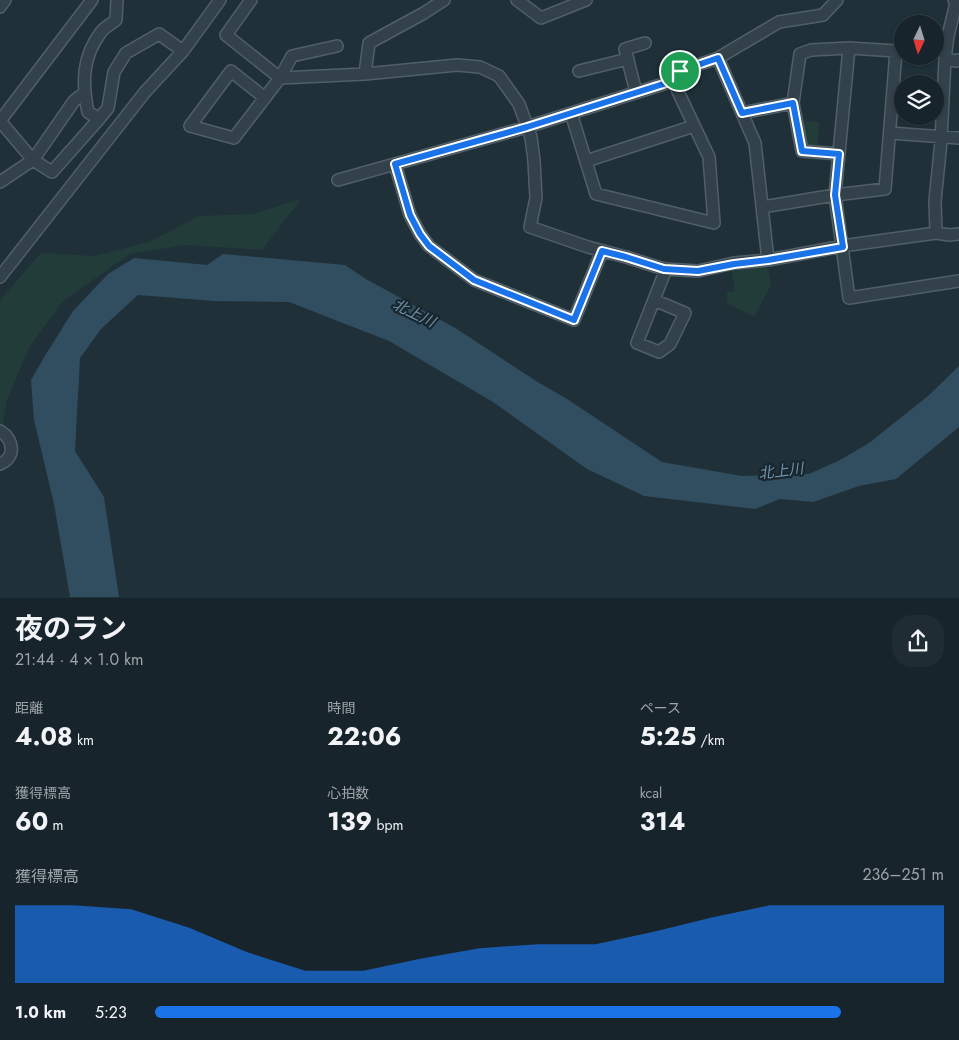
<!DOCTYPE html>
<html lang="ja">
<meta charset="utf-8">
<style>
:root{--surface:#17242b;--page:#202c33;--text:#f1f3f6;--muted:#9ea4a9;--line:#364147;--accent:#1a73e8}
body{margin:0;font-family:Jost,"Noto Sans JP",sans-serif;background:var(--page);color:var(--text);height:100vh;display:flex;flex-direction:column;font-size:19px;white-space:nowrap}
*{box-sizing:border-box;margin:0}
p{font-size:16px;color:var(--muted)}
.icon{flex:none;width:28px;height:28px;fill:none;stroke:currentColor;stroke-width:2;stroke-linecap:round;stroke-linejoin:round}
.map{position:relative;height:598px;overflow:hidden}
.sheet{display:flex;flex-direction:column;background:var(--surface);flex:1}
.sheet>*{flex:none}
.needle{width:32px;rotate:184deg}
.controls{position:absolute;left:894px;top:15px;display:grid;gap:10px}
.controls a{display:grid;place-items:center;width:50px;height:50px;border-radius:50%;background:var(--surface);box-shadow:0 1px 4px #0004,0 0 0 1px var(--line);font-size:25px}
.pin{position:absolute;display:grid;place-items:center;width:42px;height:42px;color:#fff;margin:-21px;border:2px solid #fff;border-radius:50%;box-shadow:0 1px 5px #0007}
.round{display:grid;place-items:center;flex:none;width:52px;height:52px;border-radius:20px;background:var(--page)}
.headline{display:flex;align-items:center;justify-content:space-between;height:85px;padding:0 15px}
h1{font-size:28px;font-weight:700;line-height:38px}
.stats{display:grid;grid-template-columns:repeat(3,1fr);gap:8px;height:85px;padding:5px 15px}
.stats div{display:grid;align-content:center}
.stats b{font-size:25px;font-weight:700}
.stats small{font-size:14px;font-weight:400}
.stats p{font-size:14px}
.chart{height:140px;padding:10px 15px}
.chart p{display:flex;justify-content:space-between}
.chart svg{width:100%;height:90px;margin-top:5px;fill:var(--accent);opacity:.7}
ul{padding:0 15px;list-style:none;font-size:16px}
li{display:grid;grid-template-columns:80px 60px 1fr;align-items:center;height:38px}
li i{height:12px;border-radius:6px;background:var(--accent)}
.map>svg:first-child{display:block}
</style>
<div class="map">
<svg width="959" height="598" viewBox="0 0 959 598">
<rect width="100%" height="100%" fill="#1f3039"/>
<path fill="#223c39" d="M796 120 819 122 817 152 802 151Z
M301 199 262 250 185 245 130 254 62 302 29 348 7 400 0 440V302L2 298 41 253 95 256 149 242 199 216 253 214Z
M767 264 771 285 754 317 727 303V292L735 291 731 266Z"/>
<path fill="#304e5f" d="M223 254 345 265 366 279 457 329 536 381 567 399 662 462 742 476 809 474 840 460 869 443 928 396 959 366V427L896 479 859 486 813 502 780 499 755 509 644 496 587 469 493 402 389 341 289 302 214 301 138 295 101 329 80 358 75 451 104 497 119 597H70L54 504 34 420 31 380 46 354 73 311 108 274 134 258 207 265Z"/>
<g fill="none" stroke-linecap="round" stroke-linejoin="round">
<g stroke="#515f67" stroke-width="14">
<path id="minor" d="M117 0 116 20C111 24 105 27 101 32 82 57 82 83 88 112L99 119 108 108 114 72 126 53 159 34 183 51
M251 0 226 35 280 78 365 74 457 65 480 67 499 76 519 104 531 137 534 161 536 198 530 227 588 247 626 257 664 269 698 271 734 263 768 260 849 245 936 233 949 235 959 234
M517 0 541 18 586 0
M0 7 5 0
M718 58 755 143 768 260
M945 59 956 61 959 60
M579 71 628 59
M365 74 369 43 424 13 444 0
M636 92 625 49 645 43
M265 98 231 71 190 126 234 138 280 78 292 56 337 46
M571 113 596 194 714 223 709 157 673 81
M742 113 793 103
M0 121 92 0
M0 121 33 160 52 172 99 119
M890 133 959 138
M839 154 802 151 793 103 800 54 811 50 849 48 835 195 849 298 959 281
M586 161 694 126
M395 164 410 215 420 234 429 246 474 280 574 320 602 251
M338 180 527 127 673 81 680 71 718 58 779 22 823 15 837 0
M0 182 33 160 74 101 84 93
M762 207 835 195 885 189 896 51 849 48
M936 233 935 201 941 141 945 59 948 36 956 3 954 0
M0 277 145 92 183 51 220 0
M654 300 685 313 670 344 659 352 637 343 666 269
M0 431C13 439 17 457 0 464"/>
</g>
<use href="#minor" stroke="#33414a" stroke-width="11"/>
</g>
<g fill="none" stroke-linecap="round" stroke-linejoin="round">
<g stroke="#fff" stroke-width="10">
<path id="route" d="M718 58 742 113 793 103 802 151 839 154 835 195 843 247 768 260 734 264 698 271 664 269 626 257 602 251 574 320 474 280 429 246 420 234 410 215 395 164 527 127 673 81 680 71Z"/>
</g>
<use href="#route" stroke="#1a73e8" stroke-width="6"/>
</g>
<g text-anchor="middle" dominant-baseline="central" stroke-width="4.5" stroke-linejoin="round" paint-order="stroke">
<g font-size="15" font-style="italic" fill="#6c95ab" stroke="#19262e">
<text transform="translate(414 313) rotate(26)">北上川</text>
<text transform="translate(781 471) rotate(-7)">北上川</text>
</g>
</g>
</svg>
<div class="controls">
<a><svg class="needle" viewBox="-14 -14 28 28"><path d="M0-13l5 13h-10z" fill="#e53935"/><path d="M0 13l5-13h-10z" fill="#9ea4a9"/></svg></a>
<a><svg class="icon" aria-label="layers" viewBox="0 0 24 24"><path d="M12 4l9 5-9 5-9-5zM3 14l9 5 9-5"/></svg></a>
</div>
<div class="pin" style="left:680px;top:71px;background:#1e9e55"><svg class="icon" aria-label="arrive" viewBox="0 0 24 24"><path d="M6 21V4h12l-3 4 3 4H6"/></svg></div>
</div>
<section class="sheet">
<div class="headline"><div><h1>夜のラン</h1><p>21:44 · 4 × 1.0 km</p></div><a class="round"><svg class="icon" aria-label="share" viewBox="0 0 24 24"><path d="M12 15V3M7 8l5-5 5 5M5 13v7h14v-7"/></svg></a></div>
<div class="stats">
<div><p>距離</p><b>4.08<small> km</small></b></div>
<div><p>時間</p><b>22:06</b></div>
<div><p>ペース</p><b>5:25<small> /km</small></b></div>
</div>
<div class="stats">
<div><p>獲得標高</p><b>60<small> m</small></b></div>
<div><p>心拍数</p><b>139<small> bpm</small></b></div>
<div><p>kcal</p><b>314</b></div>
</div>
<div class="chart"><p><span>獲得標高</span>236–251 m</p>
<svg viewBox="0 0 160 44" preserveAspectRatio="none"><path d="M0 44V6L10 6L20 8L30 17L40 29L50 38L60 38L70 32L80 27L90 25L100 25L110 19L120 12L130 6L140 6L150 6L160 6V44z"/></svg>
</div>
<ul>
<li><b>1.0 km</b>5:23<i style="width:87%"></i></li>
</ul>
</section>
